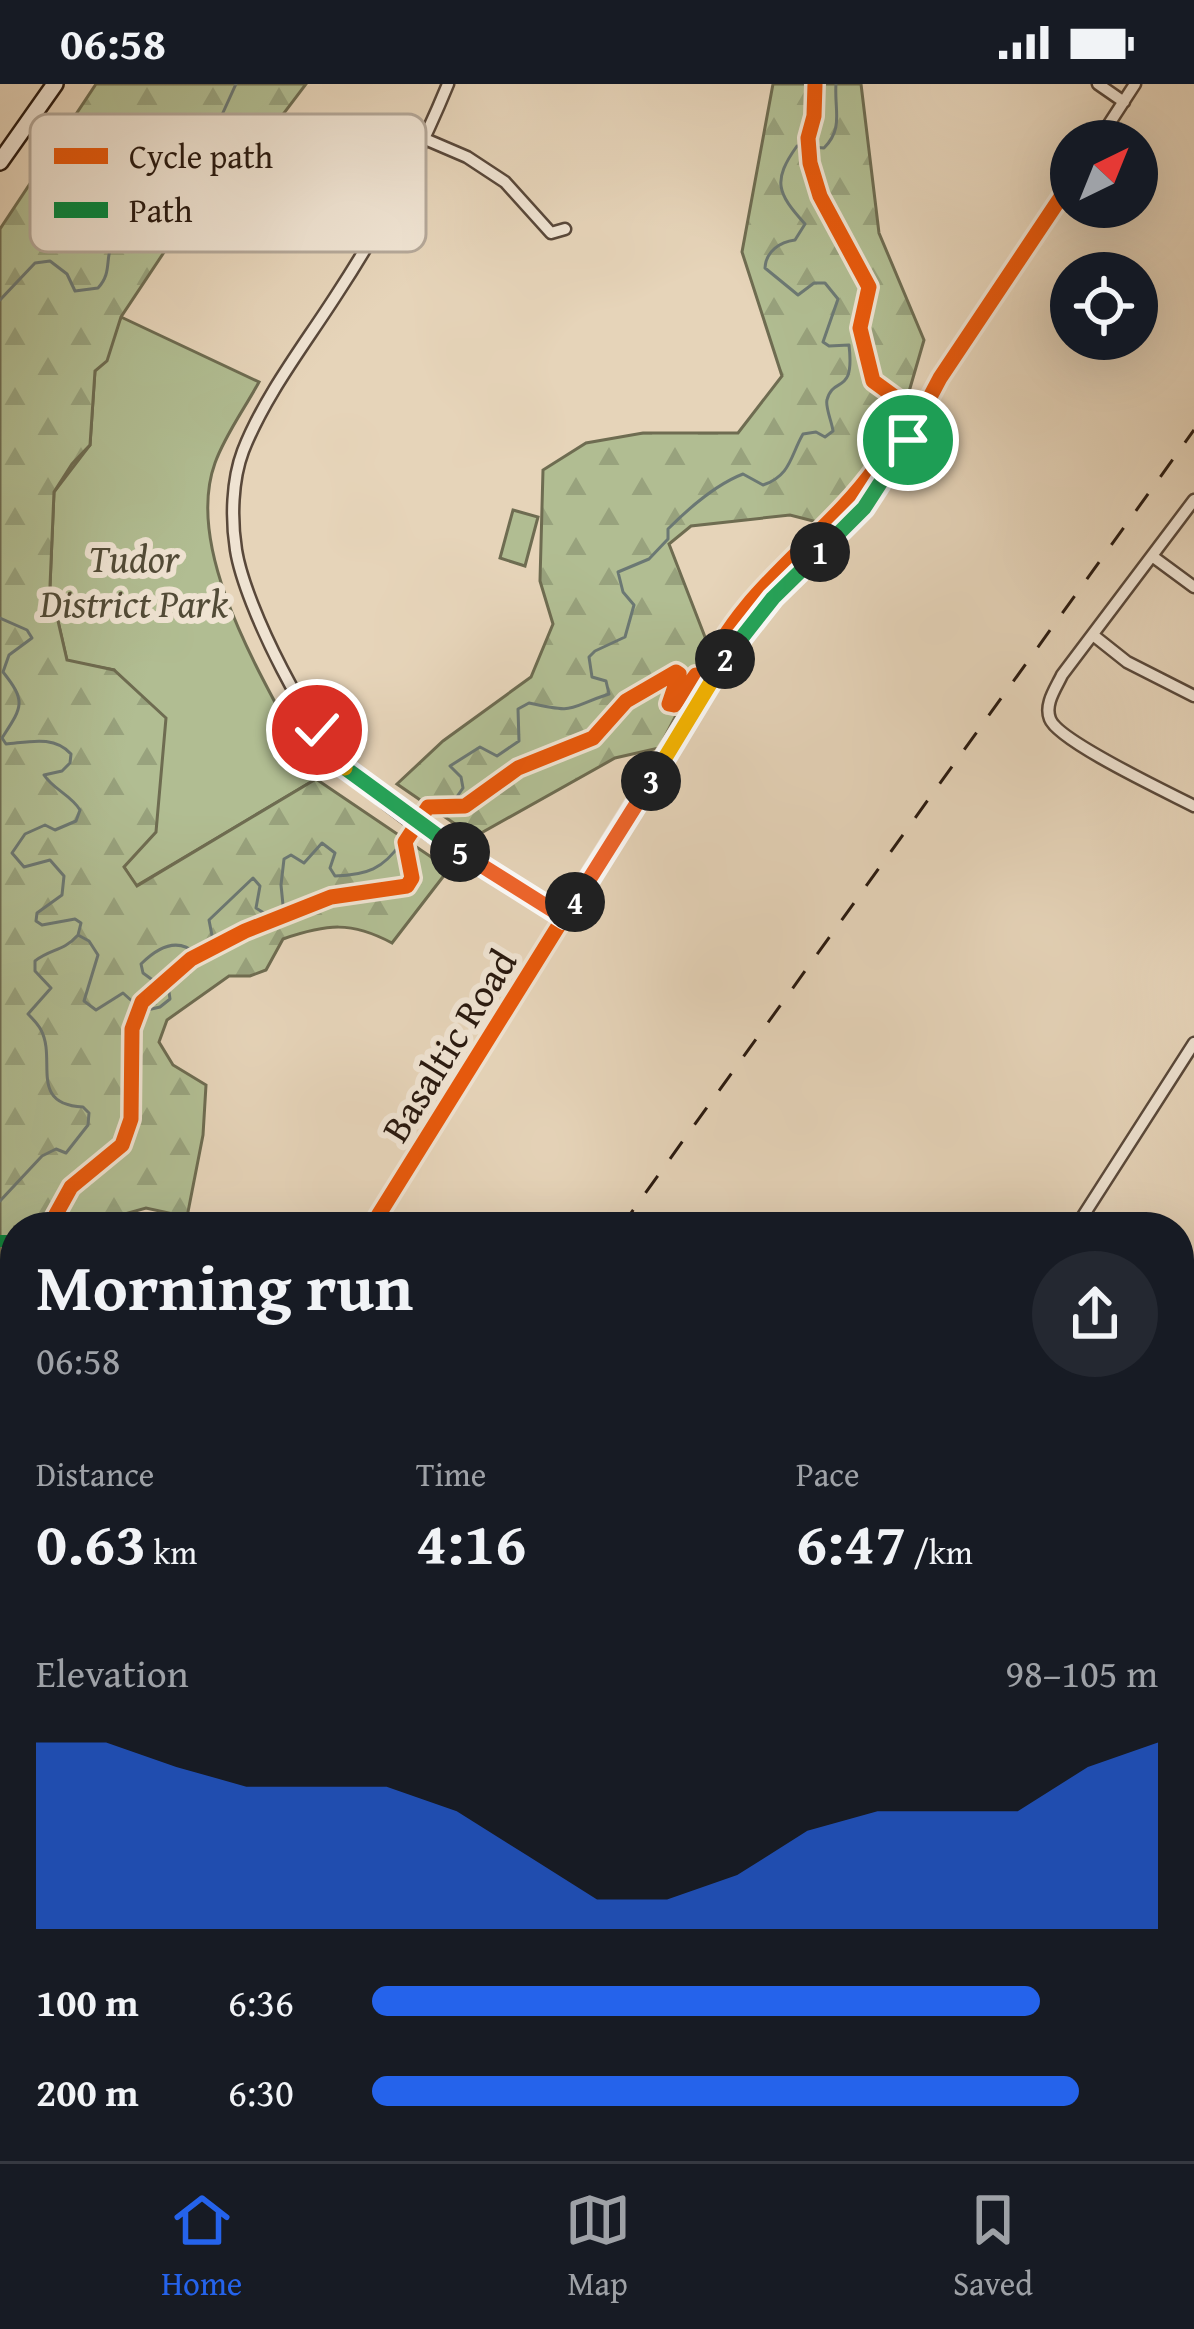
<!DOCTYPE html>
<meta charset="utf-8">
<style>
:root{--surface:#171b24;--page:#242831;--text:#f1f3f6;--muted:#9ea1a6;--line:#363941;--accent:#2563eb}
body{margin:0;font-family:"Gentium Book Plus",serif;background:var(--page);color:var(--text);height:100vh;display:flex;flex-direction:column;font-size:45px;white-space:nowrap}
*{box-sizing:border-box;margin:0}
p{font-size:39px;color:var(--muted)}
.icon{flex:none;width:66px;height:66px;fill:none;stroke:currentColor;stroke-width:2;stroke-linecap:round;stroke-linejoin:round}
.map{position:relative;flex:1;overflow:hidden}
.details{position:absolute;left:0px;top:1128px;width:1194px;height:951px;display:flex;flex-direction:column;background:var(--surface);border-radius:48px 48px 0 0;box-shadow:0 12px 48px #0002}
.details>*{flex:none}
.needle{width:78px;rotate:43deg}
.buttons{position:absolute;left:1050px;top:36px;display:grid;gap:24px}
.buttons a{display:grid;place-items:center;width:108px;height:108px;border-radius:50%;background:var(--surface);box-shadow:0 12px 48px #0002;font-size:60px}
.pin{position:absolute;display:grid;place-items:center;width:102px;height:102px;color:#fff;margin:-51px;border:6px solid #fff;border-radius:50%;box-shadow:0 3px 12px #0007}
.km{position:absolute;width:60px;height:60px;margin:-30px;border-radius:50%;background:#222;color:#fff;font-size:33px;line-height:60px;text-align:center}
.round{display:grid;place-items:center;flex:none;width:126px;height:126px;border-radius:63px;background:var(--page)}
.headline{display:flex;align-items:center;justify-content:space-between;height:204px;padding:0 36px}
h1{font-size:66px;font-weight:800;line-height:90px}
.stats{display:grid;grid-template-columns:repeat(3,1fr);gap:18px;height:204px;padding:12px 36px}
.stats div{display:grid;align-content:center}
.stats b{font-size:60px;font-weight:800}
.stats small{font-size:33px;font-weight:400}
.stats p{font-size:33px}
.chart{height:336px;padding:24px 36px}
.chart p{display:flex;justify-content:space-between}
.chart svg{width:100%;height:216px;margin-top:12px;fill:var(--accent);opacity:.7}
ul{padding:0 36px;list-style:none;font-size:39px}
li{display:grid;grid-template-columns:192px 144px 1fr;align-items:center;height:90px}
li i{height:30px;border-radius:15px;background:var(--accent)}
.status{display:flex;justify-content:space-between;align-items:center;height:84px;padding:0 60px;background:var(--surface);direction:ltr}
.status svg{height:33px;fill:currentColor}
.tab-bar{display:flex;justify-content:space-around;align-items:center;height:168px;border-top:3px solid var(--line);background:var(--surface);font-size:33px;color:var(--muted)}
.tab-bar a{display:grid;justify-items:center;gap:6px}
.tab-bar .selected{color:var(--accent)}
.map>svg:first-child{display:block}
</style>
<div class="status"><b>06:58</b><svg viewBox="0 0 49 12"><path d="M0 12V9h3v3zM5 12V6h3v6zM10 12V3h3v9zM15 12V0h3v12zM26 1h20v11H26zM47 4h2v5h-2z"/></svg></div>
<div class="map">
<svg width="1194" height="2077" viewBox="0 0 1194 2077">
<defs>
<pattern id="forest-firs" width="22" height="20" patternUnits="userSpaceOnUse" patternTransform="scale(3)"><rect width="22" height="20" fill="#b1bd92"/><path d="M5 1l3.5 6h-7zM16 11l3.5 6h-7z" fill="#98a27d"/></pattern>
</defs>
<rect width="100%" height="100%" fill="#e6d4b9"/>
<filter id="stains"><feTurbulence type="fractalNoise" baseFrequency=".00167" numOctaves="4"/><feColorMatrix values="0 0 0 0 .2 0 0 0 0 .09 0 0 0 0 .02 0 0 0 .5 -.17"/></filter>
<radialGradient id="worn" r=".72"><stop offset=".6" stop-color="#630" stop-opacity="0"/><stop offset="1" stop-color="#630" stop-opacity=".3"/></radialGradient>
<path fill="#b1bd92" stroke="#6e6c51" stroke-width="3" d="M121 233 259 298C245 324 225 351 215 379 181 473 274 611 316 695L136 802 124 783 114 586 67 577 50 502 54 408 90 361 95 286Z
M513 426 538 433 525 482 500 474Z"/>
<path fill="url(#forest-firs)" stroke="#6e6c51" stroke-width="3" d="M96 0H306L253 70 206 105 121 233 107 277 95 287 90 361 72 380 54 408 50 502 67 576 114 586 166 634 156 748 124 783 137 802 316 695 449 785 392 859C351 837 327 840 283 855L266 886 250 892H229L167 936 159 958 173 981 206 1001 203 1051 187 1133 146 1124 107 1135 95 1143H15V1210L0 1225V145Z
M773 0H861L879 149 924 256 897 349 825 440 790 431 691 442 669 460 710 566 659 664 615 674 474 753 397 700 443 657 531 593 553 540 540 497 543 386 586 359 643 349H738L782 292 742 168Z"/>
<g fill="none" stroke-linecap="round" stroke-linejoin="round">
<path stroke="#6b7874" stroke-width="3" d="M812 63 824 64C844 44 834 26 836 0
M0 216 35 179 50 177 67 190 75 207 98 204C112 189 105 176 112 159 127 121 156 92 183 63L191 65 216 44 236 0
M0 534 27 546 32 554 9 571 3 588C27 618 22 623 2 654L6 660C29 658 54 651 71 670L70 679 62 687 44 691C54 706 71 711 80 726L76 737 55 746 45 741 25 750 12 769 24 783 50 776 64 792 62 811 37 829 36 837 42 841 75 835 81 839 78 851 89 857 98 871 84 917 96 926 123 909 143 927 160 923 170 915 169 908 143 889 141 880C157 864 177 852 196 870L214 862 209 836 253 794 260 802 256 824 278 838 284 831 281 801 284 775 291 771 304 779 322 759 335 769 330 784 335 792C367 791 383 785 401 759
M431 718 456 714 463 704 461 693 450 682 480 663 497 672 519 657 518 625 529 619C578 630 566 624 609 610L606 597 592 593 589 573 595 567 625 553 634 521 623 508 618 488 649 475 668 455V445C688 425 717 400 743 390L763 401C791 392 791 370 803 350L816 348 825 353 833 347C832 338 825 323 827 316 833 291 855 313 849 261L829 262 823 258 838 215 825 199H814L798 211 765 184C766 167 780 158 795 156L805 140C777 109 772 97 797 62H803
M0 1117 42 1072 56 1065 66 1069 88 1041 89 1029 83 1023C28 1020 57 976 41 946 38 940 33 935 28 930L51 904 35 887V877C50 865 64 867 77 852"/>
<g stroke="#59483a" stroke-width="15">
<path id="street" d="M448 0C418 73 381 143 337 210 305 260 265 311 243 367 232 396 231 435 236 466 245 523 311 652 353 691 414 749 494 790 565 834
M1098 0 1124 18
M425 55 467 73 505 98 551 149 565 145
M1098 57 1135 0
M1194 416 1062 591C1056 604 1044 620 1050 635 1058 657 1169 709 1194 722
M1152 472 1194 503
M1093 551 1127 578 1194 612
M1083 1132 1100 1143
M371 1143 718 586 773 514 864 424 896 379 940 294 1071 98
M1076 1143 1194 959
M1179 1194 1194 1203
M0 1650 15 1629
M316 2077H319
M519 2077 528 2064"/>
</g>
<g stroke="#2a1a10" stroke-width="20">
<path id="secondary" d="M0 78 55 0"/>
</g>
<use href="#street" stroke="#efe3d2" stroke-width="10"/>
<use href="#secondary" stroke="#efe3d2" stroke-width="15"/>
<path stroke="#2a1a10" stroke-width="3" stroke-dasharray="21 21" stroke-linecap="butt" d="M621 1143 1194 346
M0 2007 15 1986"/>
<path stroke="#00873e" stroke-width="12" stroke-dasharray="24 12" stroke-linecap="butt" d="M0 1157H15"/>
<g stroke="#efe3d2" stroke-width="22">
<path id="cycleway" d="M901 368 940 294 1071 98
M49 1143 71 1103 122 1061 131 1035 132 945 142 918 191 875 245 847 331 813 407 802 412 794 405 758 428 723 465 722 518 684 593 654 626 617 676 588 679 590 669 620 674 621 696 591H705C737 507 825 455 876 383 884 372 898 356 900 343 901 336 900 324 899 316L873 297 860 244 869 203 820 112 810 79 808 54 814 32 815 0
M371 1143 704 608"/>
</g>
<use href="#cycleway" stroke="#e8590c" stroke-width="15"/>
</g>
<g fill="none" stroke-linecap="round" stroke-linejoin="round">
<g stroke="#fff" stroke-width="24">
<path id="split-1" d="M820 468 864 424 908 356"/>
</g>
<g stroke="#fff" stroke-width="24">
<path id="split-2" d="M725 575 773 514 820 468"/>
</g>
<g stroke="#fff" stroke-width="24">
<path id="split-3" d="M651 697 725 575"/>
</g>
<g stroke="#fff" stroke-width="24">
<path id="split-4" d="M575 818 651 697"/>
</g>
<g stroke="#fff" stroke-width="24">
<path id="split-5" d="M460 768 565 834 575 818"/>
</g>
<g stroke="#fff" stroke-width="24">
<path id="split-6" d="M345 684 460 768"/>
</g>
<g stroke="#fff" stroke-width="24">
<path id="split-7" d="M317 646 345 684"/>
</g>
<use href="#split-1" stroke="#22a559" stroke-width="15"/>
<use href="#split-2" stroke="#22a559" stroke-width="15"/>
<use href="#split-3" stroke="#f5b400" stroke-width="15"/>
<use href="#split-4" stroke="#f0652b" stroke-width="15"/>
<use href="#split-5" stroke="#f0652b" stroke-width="15"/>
<use href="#split-6" stroke="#22a559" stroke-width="15"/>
<use href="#split-7" stroke="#f5b400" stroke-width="15"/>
</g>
<g text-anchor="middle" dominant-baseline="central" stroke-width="12" stroke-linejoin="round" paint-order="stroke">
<g font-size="39" font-style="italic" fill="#524b37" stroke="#efe3d2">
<text x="134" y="473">Tudor<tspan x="134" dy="45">District Park</tspan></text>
</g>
<g font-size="39" fill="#2a1a10" stroke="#efe3d2">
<text transform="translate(448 961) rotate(-58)">Basaltic Road</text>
</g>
</g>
<rect x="30" y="30" width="396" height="138" rx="18" fill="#efe3d2" stroke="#b4a798" stroke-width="3"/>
<rect x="54" y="64" width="54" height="16" fill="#e8590c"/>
<rect x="54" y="118" width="54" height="16" fill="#00873e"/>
<g font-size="33" fill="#2a1a10">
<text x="129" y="84">Cycle path</text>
<text x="129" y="138">Path</text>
</g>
<rect width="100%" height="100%" filter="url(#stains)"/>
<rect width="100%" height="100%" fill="url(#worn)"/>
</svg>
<div class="buttons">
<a><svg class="needle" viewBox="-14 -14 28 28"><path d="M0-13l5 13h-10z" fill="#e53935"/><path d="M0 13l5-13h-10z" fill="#9ea1a6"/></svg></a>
<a><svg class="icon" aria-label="locate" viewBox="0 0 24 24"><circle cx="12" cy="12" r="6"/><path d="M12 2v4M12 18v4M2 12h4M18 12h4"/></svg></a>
</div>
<div class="pin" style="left:908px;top:356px;background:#1e9e55"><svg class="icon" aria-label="arrive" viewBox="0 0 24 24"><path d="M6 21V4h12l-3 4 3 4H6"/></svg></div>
<div class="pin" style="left:317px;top:646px;background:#d93025"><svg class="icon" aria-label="check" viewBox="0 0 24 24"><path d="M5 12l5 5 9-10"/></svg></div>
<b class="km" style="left:820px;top:468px">1</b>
<b class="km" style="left:725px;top:575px">2</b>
<b class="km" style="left:651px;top:697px">3</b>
<b class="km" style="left:575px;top:818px">4</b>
<b class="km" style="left:460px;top:768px">5</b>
<section class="details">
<div class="headline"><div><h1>Morning run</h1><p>06:58</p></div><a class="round"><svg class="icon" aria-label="share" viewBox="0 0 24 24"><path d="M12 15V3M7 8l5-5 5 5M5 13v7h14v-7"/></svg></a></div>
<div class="stats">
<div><p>Distance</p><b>0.63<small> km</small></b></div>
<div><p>Time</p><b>4:16</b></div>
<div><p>Pace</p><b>6:47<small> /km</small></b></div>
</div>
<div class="chart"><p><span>Elevation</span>98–105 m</p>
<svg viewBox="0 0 160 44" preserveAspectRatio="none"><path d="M0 44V6L10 6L20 11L30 15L40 15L50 15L60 20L70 29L80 38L90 38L100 33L110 24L120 20L130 20L140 20L150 11L160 6V44z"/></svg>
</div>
<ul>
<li><b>100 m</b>6:36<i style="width:85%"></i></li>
<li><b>200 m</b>6:30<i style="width:90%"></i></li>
</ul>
</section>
</div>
<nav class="tab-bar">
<a class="selected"><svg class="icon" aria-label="home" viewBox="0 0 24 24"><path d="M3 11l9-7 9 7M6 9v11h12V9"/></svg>Home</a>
<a><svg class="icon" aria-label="map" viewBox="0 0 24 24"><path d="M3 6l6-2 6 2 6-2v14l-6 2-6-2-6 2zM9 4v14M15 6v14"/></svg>Map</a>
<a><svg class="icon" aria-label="saved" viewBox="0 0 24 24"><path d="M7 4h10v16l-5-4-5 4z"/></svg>Saved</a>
</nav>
